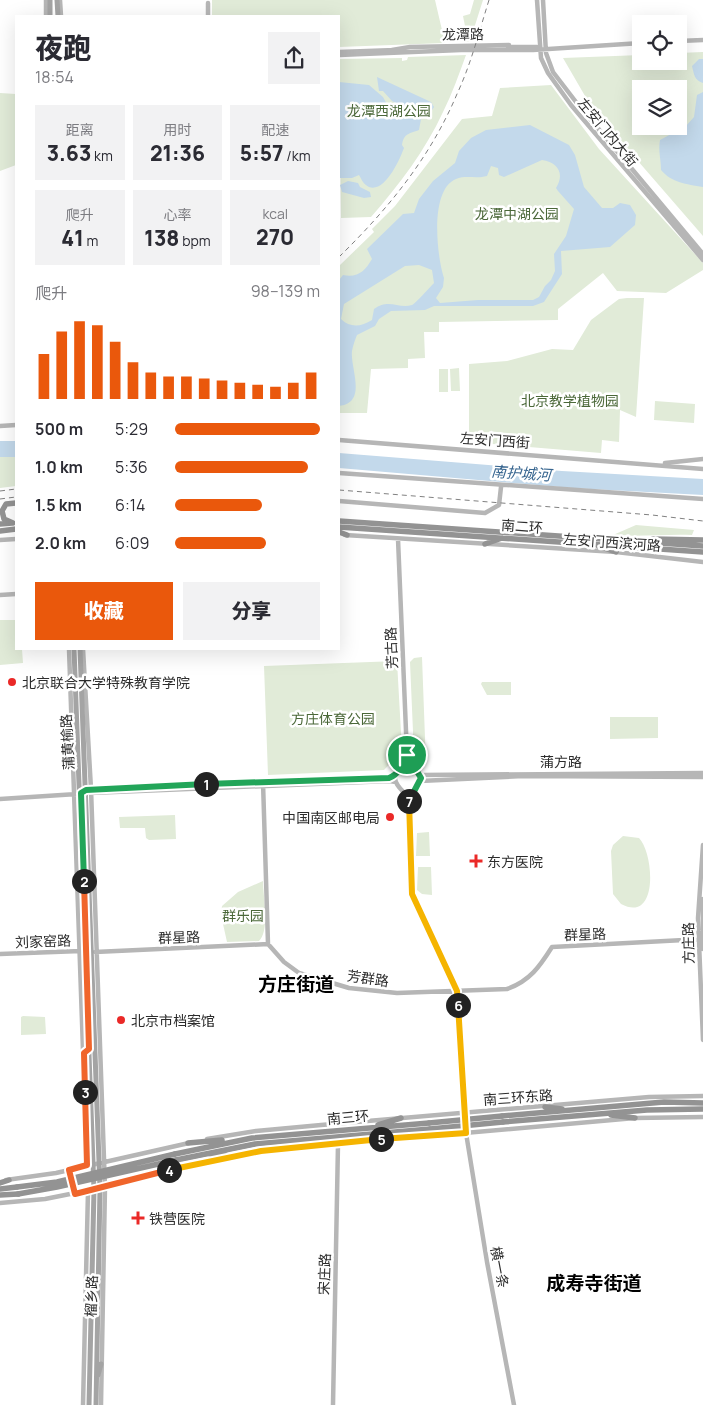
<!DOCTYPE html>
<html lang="zh">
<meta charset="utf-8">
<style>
:root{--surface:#fff;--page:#f2f2f3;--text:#2b2b33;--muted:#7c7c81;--accent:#ea580c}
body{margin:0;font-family:Manrope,"Noto Sans SC",sans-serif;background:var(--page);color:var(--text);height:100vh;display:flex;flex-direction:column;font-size:19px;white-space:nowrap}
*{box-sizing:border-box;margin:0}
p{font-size:16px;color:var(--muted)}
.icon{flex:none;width:28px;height:28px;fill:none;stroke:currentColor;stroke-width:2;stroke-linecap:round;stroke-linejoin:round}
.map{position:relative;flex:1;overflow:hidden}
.panel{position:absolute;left:15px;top:15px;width:325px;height:635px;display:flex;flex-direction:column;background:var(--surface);border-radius:0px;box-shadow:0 5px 20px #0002}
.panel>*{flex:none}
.controls{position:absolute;left:632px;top:15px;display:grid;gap:10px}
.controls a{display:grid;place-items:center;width:55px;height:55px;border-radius:0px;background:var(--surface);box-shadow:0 5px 20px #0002;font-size:25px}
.pin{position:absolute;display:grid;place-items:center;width:42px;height:42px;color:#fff;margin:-21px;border:2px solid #fff;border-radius:50%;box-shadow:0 1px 5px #0007}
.km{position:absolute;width:25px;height:25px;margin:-12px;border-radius:50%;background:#222;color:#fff;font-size:14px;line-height:25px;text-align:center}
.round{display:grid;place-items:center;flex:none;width:52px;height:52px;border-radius:0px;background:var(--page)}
.headline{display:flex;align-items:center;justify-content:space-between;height:85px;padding:0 20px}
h1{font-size:28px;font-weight:800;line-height:38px}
.stats{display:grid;grid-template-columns:repeat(3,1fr);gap:8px;height:85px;padding:5px 20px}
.stats div{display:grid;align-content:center;border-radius:0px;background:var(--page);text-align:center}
.stats b{font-size:21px;font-weight:800}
.stats small{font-size:14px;font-weight:400}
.stats p{font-size:14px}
.chart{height:140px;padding:10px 20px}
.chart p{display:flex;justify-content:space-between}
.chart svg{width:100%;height:90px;margin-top:5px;stroke:var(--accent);stroke-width:6}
.cta{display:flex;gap:10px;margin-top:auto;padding:10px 20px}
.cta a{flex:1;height:58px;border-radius:0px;background:var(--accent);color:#fff;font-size:20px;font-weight:800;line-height:58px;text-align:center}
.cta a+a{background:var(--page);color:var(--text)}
ul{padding:0 20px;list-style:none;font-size:16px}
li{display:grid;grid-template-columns:80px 60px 1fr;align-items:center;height:38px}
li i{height:12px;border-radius:6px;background:var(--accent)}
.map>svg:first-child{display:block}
</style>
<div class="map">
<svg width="703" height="1405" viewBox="0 0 703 1405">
<rect width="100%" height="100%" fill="#fff"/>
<path fill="#e1ebd8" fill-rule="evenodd" d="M212 0H435L445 43 339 47V16H212Z
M474 0H483L470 41 465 42 467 36 463 16 470 14Z
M703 52V236L592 108 563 58 641 55V61H679V53ZM641 89H679V126H641Z
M466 55C459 74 452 94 443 112 425 151 399 185 371 217L341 218 339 59 402 58V61L407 60 408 57Z
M551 85 599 149 703 263V270L666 293 617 291 603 273 558 309V320L439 322V332H424L425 358 408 359V368L371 369 367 413H339V266L374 232 372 229 395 206 462 119 492 116 500 88Z
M0 93 16 94V165L0 171Z
M627 298H644L636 417 620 410 619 442 602 440 601 453 469 442V364L507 361 552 349 573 350 591 320 619 299Z
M459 368 460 391H451L450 369Z
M439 369H448V392H439Z
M655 401 695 404 694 423 654 420Z
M0 457H16V486L0 488Z
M636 525 694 530 692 535C665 534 640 537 613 535Z
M0 620H16V649H22L23 663 0 665Z
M422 657 426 765 414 755 410 662 414 658Z
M397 661 402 751 384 770 268 775 264 666Z
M482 682H511V695H487L481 684Z
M610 717H658V738L610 739Z
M175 815 176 839 149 840 146 838 145 828H120L119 817Z
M429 832 430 856H416L417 833Z
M623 836 639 838C654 853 659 924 621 904L613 894 611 851 613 845Z
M418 867H431L432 895 422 894 417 890Z
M263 881C263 895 270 931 259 941L227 942 221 915 222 906 238 892Z
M23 1016 45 1017 46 1034 21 1035V1017Z"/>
<path fill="#c3d9eb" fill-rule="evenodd" d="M699 59H703V83C694 80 694 74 692 66Z
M377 77 431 102 434 107 429 115 413 108 406 109 392 101 383 91H379Z
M339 82 369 85 383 97 395 119 413 114 421 119 419 130C409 134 404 133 402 145L404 148C400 159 385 193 369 187 363 184 362 180 359 175L352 178H339Z
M703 92V187C686 184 672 183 661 170 661 159 658 151 660 140L686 126 694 117 697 95Z
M530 125 569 145 575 155 584 187 602 208H613L620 203 630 205 636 215 635 225 610 247 561 251 562 274 544 302 533 306H434L425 310 391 311 379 319 375 326 357 335C355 340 353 345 352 351 350 368 368 403 339 406V280L343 275C358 278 365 271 372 259L367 249 403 214 414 213 419 199 433 181 455 163 459 151 471 138 486 130ZM542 160C558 162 565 174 556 188L558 191 574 209 566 236 554 254 555 271 551 280 545 286 539 297 533 300H478L440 303 436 298 443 287 444 278C437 257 429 190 456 179 465 175 477 179 487 176L491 166 498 168 499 175 504 177ZM419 265 432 270 434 283C430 287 415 304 412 305 398 309 389 298 374 309L372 320C361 327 350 328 341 319L344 304 405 266Z
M348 181 358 183 360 187 370 192 371 197 364 198 342 192 340 185Z
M0 441H16V457H0Z
M339 453 562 471 703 479V495L572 488 339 468Z"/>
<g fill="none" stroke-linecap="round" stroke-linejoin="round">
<path stroke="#b6b6b6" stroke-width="4.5" d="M46 0V16
M60 0 61 16
M537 0 541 58 548 73 571 105 703 260
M543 0 546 53 553 72 576 102 703 254
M208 3V16
M679 41 703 40
M508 47H537
M392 50 410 47 509 45
M339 52 395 50
M339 55 461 50H533L641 43
M0 426 16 425
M339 440 703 469
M665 463 703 459
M339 473 703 499
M339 501 485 513 499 505 501 487
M345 535 616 552 703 562
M398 539 407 755 414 768
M0 540 16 539
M0 595 16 594
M69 649 87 1165
M83 649 91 789 105 1187 101 1405
M407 755 395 779C397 789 405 791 409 799
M403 767 414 768 420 777C420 787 412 790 409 799L412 894 457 991 466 1133 487 1262 514 1405
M420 775 703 773
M420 781 523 776 703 777
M263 782 268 944 284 962 299 973 349 988 397 993 507 989C530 981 540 966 552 947L703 939
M89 790 389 777 396 775
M90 793 389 781 396 782
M0 799 77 794
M703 845 698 918 703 1040
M703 899V949
M95 952 268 944
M0 954 81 951
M207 1139 256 1131 321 1125 649 1097 703 1096
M69 1169 75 1194
M6 1180 56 1173 189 1143
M103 1188 189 1165 261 1151 635 1118 703 1117
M0 1203 45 1199 95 1189
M83 1405 88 1191
M333 1405 338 1144"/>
<path stroke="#a4a4a4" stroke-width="5" d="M50 0V16
M57 0 58 16
M74 649 94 1190 89 1405
M80 649 100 1188 96 1405
M98 1375 101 1364"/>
<path stroke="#939393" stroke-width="5.5" d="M339 521 703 546
M13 523 4 519 2 511 6 504 16 503
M0 524 12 523
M339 527 703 552
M0 531 16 529
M339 532 347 535
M653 539 703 540
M485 544 502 538
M598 546 616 552
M545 1107 562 1109
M611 1115 635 1118
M502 1116 664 1102 703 1103
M503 1122 647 1110 703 1109
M378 1125 401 1118
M356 1142 372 1136
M188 1143 222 1140
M175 1154 252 1138 429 1123
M210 1154 232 1156
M176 1160 255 1144 430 1129
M0 1183 9 1180
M0 1189 17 1187
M0 1195 18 1194"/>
<path stroke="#818181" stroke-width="1" stroke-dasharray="5 4" stroke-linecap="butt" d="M339 257C388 209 430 158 457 94 471 64 479 32 489 0
M339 490 652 515 703 521
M0 491 16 489
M0 499 16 497"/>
<path stroke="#939393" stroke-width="5.5" d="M429 1123 502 1116
M430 1129 503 1122
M17 1187 57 1182 175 1154
M18 1194 57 1187 176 1160"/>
</g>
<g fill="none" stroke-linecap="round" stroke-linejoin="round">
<g stroke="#fff" stroke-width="10">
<path id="split-1" d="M206 784 389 778C399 774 403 765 407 755"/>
</g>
<g stroke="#fff" stroke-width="10">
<path id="split-2" d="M84 881 81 793 86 790 206 784"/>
</g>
<g stroke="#fff" stroke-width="10">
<path id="split-3" d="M84 881 89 1049 84 1053 85 1092"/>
</g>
<g stroke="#fff" stroke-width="10">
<path id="split-4" d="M85 1092 87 1165 69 1170 75 1194 169 1170"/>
</g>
<g stroke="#fff" stroke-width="10">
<path id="split-5" d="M169 1170 261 1151 381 1139"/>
</g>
<g stroke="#fff" stroke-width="10">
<path id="split-6" d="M381 1139 466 1133 458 1005"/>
</g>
<g stroke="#fff" stroke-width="10">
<path id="split-7" d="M409 801 412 894 457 991 458 1005"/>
</g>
<g stroke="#fff" stroke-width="10">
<path id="split-8" d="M407 755 421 778 409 801"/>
</g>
<use href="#split-1" stroke="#22a559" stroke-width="6"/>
<use href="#split-2" stroke="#22a559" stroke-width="6"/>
<use href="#split-3" stroke="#f0652b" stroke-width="6"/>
<use href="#split-4" stroke="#f0652b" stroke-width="6"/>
<use href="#split-5" stroke="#f5b400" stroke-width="6"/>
<use href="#split-6" stroke="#f5b400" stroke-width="6"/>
<use href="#split-7" stroke="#f5b400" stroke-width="6"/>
<use href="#split-8" stroke="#22a559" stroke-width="6"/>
</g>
<g fill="#ea2927" stroke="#fff" stroke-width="2">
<circle cx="12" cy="682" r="5"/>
<circle cx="390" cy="817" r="5"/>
<path d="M473.5 853.5h5v5h5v5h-5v5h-5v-5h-5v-5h5z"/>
<circle cx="121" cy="1020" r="5"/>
<path d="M135.5 1210.5h5v5h5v5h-5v5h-5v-5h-5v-5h5z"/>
</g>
<g text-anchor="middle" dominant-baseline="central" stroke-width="5" stroke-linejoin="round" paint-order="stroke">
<g font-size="14" fill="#2c2c2c" stroke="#fff">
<text transform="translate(463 34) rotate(-1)">龙潭路</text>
<text transform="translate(608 132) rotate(50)">左安门内大街</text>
<text transform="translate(495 440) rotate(4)">左安门西街</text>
<text transform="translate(522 526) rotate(4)">南二环</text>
<text transform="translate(612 542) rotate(4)">左安门西滨河路</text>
<text transform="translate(391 648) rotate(-93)">芳古路</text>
<text transform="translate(67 742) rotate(-93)">蒲黄榆路</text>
<text x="561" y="761">蒲方路</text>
<text transform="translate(585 934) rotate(-2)">群星路</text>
<text transform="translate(179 937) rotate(-2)">群星路</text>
<text transform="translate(43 941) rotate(-2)">刘家窑路</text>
<text transform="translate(688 943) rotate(-91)">方庄路</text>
<text transform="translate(368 978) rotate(8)">芳群路</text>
<text transform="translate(518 1097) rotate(-4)">南三环东路</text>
<text transform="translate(348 1117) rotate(-5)">南三环</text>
<text transform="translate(500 1267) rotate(79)">横一条</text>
<text transform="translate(324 1274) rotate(-88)">宋庄路</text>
<text transform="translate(91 1296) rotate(-88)">榴乡路</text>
</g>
<g font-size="14" fill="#4b6839" stroke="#fff">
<text x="389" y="110">龙潭西湖公园</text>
<text x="517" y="213">龙潭中湖公园</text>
<text x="570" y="400">北京教学植物园</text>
<text x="333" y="718">方庄体育公园</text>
<text x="243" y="915">群乐园</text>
</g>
<g font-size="14" fill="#2c2c2c" stroke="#fff" text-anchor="start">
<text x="22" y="682">北京联合大学特殊教育学院</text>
<text x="380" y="817" text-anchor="end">中国南区邮电局</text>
<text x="487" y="861">东方医院</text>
<text x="131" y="1020">北京市档案馆</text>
<text x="149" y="1218">铁营医院</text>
</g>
<g font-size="15" font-style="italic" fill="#386690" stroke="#fff">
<text transform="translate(521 473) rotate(4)">南护城河</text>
</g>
<g font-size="19" font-weight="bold" fill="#000" stroke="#fff">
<text x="296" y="984">方庄街道</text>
<text x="594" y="1283">成寿寺街道</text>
</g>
</g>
</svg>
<div class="controls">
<a><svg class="icon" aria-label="locate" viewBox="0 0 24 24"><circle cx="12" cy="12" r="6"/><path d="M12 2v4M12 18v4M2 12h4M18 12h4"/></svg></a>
<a><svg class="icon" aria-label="layers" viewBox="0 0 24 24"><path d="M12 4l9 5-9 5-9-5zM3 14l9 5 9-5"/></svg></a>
</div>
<div class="pin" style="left:407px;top:755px;background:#1e9e55"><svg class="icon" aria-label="arrive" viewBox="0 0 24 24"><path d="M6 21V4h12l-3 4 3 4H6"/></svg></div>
<b class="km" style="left:206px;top:784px">1</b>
<b class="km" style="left:84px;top:881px">2</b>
<b class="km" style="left:85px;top:1092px">3</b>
<b class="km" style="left:169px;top:1170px">4</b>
<b class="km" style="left:381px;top:1139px">5</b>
<b class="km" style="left:458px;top:1005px">6</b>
<b class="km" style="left:409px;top:801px">7</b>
<section class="panel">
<div class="headline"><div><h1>夜跑</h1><p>18:54</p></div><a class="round"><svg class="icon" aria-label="share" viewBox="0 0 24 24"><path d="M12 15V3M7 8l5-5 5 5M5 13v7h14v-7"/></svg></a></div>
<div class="stats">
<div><p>距离</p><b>3.63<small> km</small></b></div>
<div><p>用时</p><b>21:36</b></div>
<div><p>配速</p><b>5:57<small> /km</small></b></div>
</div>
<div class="stats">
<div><p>爬升</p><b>41<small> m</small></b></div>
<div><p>心率</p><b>138<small> bpm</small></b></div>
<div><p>kcal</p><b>270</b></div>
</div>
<div class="chart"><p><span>爬升</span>98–139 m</p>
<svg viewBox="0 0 160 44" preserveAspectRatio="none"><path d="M5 44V22M15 44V11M25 44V6M35 44V8M45 44V16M55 44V26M65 44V31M75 44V33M85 44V33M95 44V34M105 44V35M115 44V36M125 44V37M135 44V38M145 44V36M155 44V31"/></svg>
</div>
<ul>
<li><b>500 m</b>5:29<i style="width:100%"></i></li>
<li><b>1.0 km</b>5:36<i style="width:92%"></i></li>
<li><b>1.5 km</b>6:14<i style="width:60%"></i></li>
<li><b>2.0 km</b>6:09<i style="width:63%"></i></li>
</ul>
<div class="cta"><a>收藏</a><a>分享</a></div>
</section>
</div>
